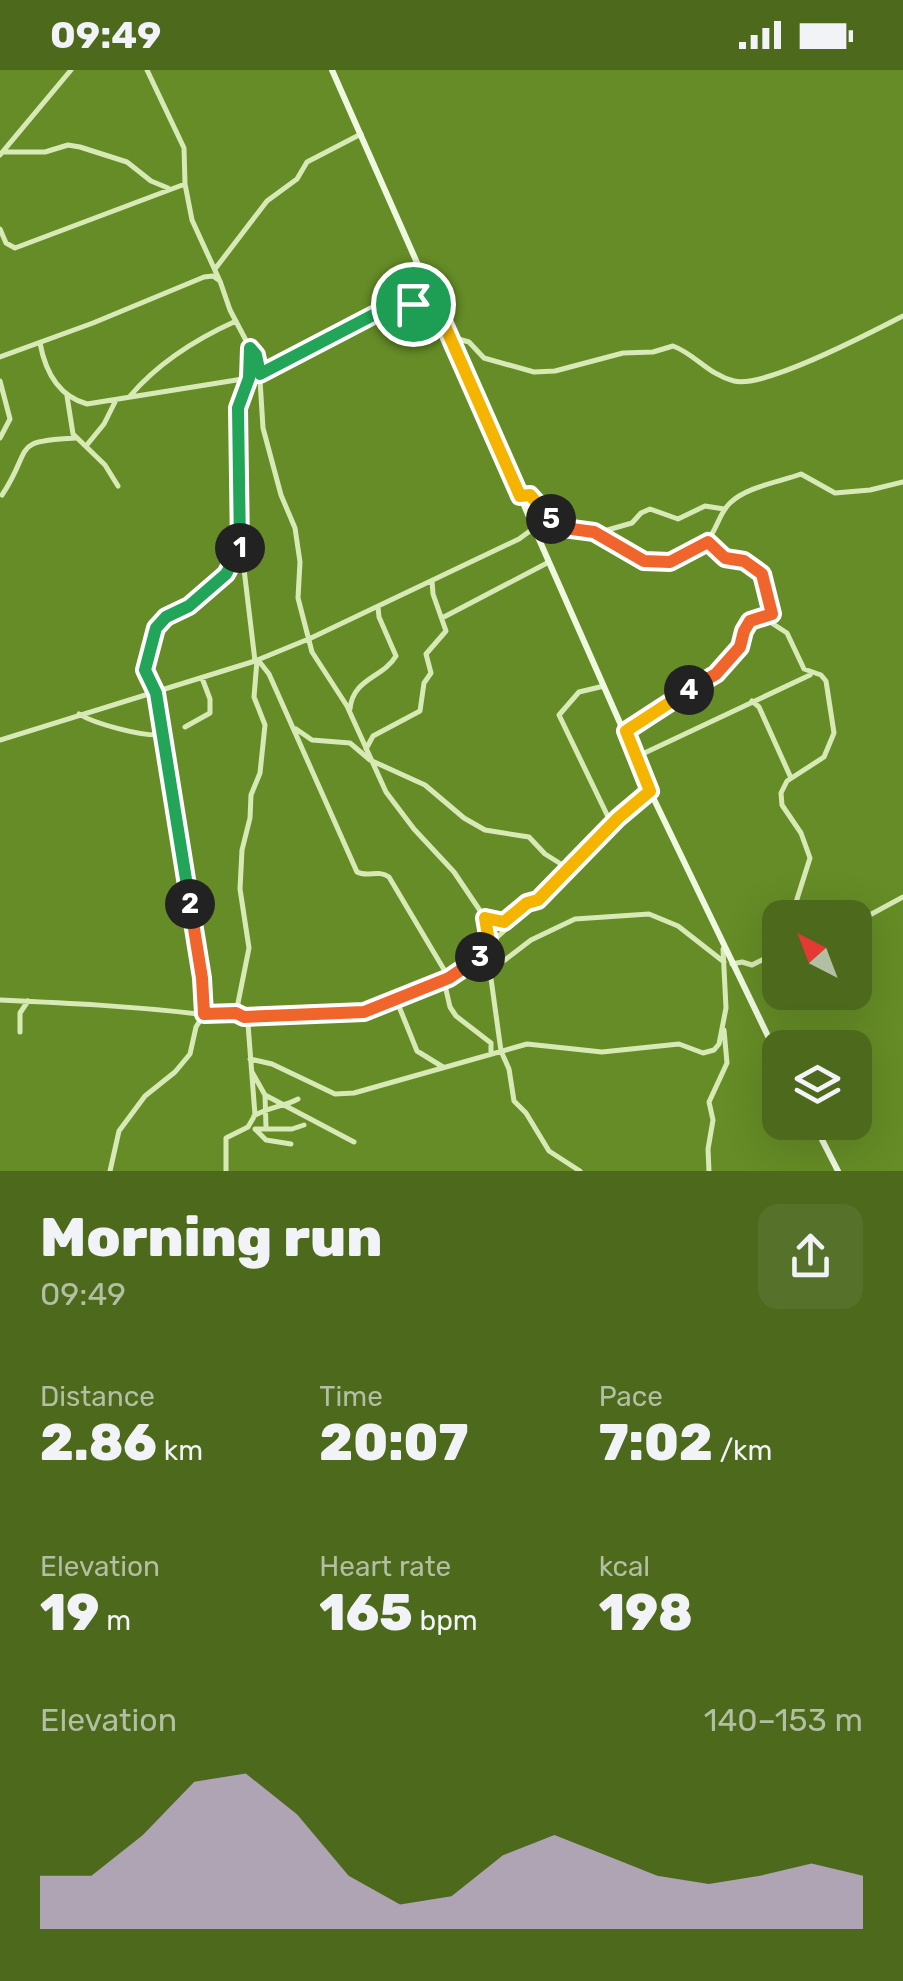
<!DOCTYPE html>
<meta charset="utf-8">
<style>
:root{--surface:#4c691c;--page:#567129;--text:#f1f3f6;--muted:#b2bfa3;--accent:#d8bdf5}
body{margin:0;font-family:Rubik,sans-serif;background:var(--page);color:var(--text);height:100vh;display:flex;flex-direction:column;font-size:38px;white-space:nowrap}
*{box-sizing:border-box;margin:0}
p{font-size:32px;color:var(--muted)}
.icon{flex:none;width:55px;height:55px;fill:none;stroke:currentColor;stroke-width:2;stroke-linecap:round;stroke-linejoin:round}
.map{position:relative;height:1101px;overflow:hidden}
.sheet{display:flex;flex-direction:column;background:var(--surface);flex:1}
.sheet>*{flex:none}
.needle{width:65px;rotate:318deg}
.tools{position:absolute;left:762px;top:830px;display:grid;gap:20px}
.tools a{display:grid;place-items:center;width:110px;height:110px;border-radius:20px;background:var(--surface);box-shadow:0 10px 40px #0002;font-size:50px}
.pin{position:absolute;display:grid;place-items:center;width:85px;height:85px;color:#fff;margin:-42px;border:5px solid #fff;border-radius:50%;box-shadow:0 2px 10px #0007}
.km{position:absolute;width:50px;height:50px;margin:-25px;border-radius:50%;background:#222;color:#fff;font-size:28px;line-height:50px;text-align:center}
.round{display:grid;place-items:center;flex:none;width:105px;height:105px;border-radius:20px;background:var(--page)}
.head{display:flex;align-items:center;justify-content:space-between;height:170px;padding:0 40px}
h1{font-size:55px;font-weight:800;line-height:75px}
.stats{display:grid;grid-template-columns:repeat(3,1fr);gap:15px;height:170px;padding:10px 40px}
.stats div{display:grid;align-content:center}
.stats b{font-size:50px;font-weight:800}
.stats small{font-size:28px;font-weight:400}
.stats p{font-size:28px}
.chart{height:280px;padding:20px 40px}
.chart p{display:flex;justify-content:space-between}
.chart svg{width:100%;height:180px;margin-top:10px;fill:var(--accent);opacity:.7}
.status{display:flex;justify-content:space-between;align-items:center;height:70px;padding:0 50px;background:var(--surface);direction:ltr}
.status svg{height:28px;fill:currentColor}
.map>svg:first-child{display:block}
</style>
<div class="status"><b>09:49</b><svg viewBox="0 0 49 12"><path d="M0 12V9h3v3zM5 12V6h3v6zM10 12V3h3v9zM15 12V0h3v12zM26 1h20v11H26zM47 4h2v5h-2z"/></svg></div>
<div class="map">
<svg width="903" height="1101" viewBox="0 0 903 1101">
<rect width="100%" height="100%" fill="#658c26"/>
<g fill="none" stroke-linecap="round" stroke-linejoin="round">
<path stroke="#d7eab5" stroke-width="5" d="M147 0 184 78 185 114 192 150 219 209
M3 82H45L68 75 80 77 127 92 151 111 168 118
M0 85 71 0
M0 159 6 173 15 178 185 114
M215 199 267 131 297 109 307 92 361 64
M451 267 469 272 484 288 534 302 555 301 623 283 653 282 673 276C695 284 709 305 734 311 764 319 872 262 903 246
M40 273C45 300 58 326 87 334L249 308
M250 278 259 294 263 358 281 425 295 458 300 492 298 528 312 582 347 636 386 722 414 759 454 802 485 848 491 877
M0 287 93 253 204 207 213 206 220 211 230 240 250 278 249 308 238 339 241 364 238 375 241 401V474L255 591
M260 304 340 260 379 242 413 234 431 222
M0 311 10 349 0 368
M67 326 73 364 105 395 118 416
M130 326C159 292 196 269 236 251
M86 376 104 354 116 330
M2 425C34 377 9 371 76 368
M521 426 533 427 547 446 564 458 604 461 632 453 641 443 650 439 678 449 705 436 724 439
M594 462C635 484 660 512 705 473 717 462 718 444 730 433 746 417 779 412 801 404L835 423 870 420 903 412
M442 548 549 492
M764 548 787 563 804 599 821 605 826 611 834 663 824 687 787 711 781 723 782 735 801 763 810 788 791 848
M258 590 269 604 357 802C368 808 378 799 389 807L449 908
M604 616 579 622 559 645 611 753
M752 631 759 637 791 708
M350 639C353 608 383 608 396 586L379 547 378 537
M79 644C95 654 141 666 160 665
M185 657 210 643V629L202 608
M296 659 312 670 350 673 370 690 425 715 464 748 485 760 529 767 545 784 569 799
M626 661 716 604 743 574 747 554 773 542 763 504 744 491 725 487 707 472
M0 670 255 591 311 568 519 469 534 458
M366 679 373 666 420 641 424 613 431 603 426 584 446 561 433 524 432 511
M636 687 810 605
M485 848 504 851 527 833 534 831
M855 853 903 827
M491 876 489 894 501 981 509 999 514 1031 526 1043 549 1081 580 1101
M774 884 775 870 780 863
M489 894 505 890 531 870 575 849 649 844 678 856 724 892
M732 894 742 892 752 895 780 881
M444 911 450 937 456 946 491 973V984
M396 929 417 981 443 997
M0 930C66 933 132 936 198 944 213 945 230 940 244 947L358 943 457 904 556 813 618 748 650 721
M236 943 249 878 240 819 242 780 250 748 251 725 260 703 265 655 254 627 257 590
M20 962V943L28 931
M250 989 272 994 335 1024 354 1023 527 974 602 982 679 974 703 983 714 980 719 974 726 938 723 879
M252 1002 265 1025 354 1072
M265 1025 266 1057
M254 1046C268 1037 283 1037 298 1029
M255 1059H292L304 1055
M256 1060 266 1070 291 1074
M110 1101 119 1061 145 1026 175 1002 190 984 196 957 204 944 202 908 156 623 145 600 156 558 166 547 189 536 226 504 241 474
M226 1101V1068L248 1057 255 1045 248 954 244 947
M709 1101 708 1079 713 1050 709 1032 727 993 724 960"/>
<path stroke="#eff9e0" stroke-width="6" d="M332 0 650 721 780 991
M813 1052 838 1101"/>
</g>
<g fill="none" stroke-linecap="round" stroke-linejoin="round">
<g stroke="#fff" stroke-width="20">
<path id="split-1" d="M240 478 238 338 249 308 250 278 256 285 260 304 379 242 413 234"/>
</g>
<g stroke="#fff" stroke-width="20">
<path id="split-2" d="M190 834 156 623 145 600 156 558 166 547 189 536 226 504 240 478"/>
</g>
<g stroke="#fff" stroke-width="20">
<path id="split-3" d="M190 834 202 908 204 944 236 943 244 947 364 942 449 908 480 887"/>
</g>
<g stroke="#fff" stroke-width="20">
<path id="split-4" d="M480 887 490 877 485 848 504 852 527 833 538 830 618 748 650 721 626 661 689 620"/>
</g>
<g stroke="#fff" stroke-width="20">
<path id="split-5" d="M551 449 564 458 594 462 644 491 670 492 708 472 725 488 744 491 762 504 772 544 750 551 744 561 740 577 716 604 689 620"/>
</g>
<g stroke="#fff" stroke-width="20">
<path id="split-6" d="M413 234 430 222 520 426 530 425 551 449"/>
</g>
<use href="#split-1" stroke="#22a559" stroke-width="12"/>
<use href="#split-2" stroke="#22a559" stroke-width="12"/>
<use href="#split-3" stroke="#f0652b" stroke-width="12"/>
<use href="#split-4" stroke="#f5b400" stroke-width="12"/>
<use href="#split-5" stroke="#f0652b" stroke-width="12"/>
<use href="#split-6" stroke="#f5b400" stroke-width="12"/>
</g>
</svg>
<div class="tools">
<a><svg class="needle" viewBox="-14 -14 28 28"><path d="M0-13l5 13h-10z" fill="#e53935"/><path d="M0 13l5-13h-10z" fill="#b2bfa3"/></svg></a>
<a><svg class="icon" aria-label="layers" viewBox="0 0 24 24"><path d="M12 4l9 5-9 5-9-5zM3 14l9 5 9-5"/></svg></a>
</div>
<div class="pin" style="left:413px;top:234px;background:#1e9e55"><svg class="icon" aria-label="arrive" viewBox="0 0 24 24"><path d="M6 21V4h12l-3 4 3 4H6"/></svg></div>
<b class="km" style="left:240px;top:478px">1</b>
<b class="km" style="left:190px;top:834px">2</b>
<b class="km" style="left:480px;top:887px">3</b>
<b class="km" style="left:689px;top:620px">4</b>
<b class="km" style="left:551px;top:449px">5</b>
</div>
<section class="sheet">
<div class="head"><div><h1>Morning run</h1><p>09:49</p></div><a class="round"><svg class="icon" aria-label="share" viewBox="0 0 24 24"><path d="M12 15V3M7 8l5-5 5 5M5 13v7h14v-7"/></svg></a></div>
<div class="stats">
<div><p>Distance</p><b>2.86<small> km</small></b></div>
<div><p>Time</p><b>20:07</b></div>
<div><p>Pace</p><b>7:02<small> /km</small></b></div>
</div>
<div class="stats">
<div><p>Elevation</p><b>19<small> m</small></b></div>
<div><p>Heart rate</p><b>165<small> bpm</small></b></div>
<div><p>kcal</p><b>198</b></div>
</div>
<div class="chart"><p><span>Elevation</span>140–153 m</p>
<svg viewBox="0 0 160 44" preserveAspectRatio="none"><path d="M0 44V31L10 31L20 21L30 8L40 6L50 16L60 31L70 38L80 36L90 26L100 21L110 26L120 31L130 33L140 31L150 28L160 31V44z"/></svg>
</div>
</section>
